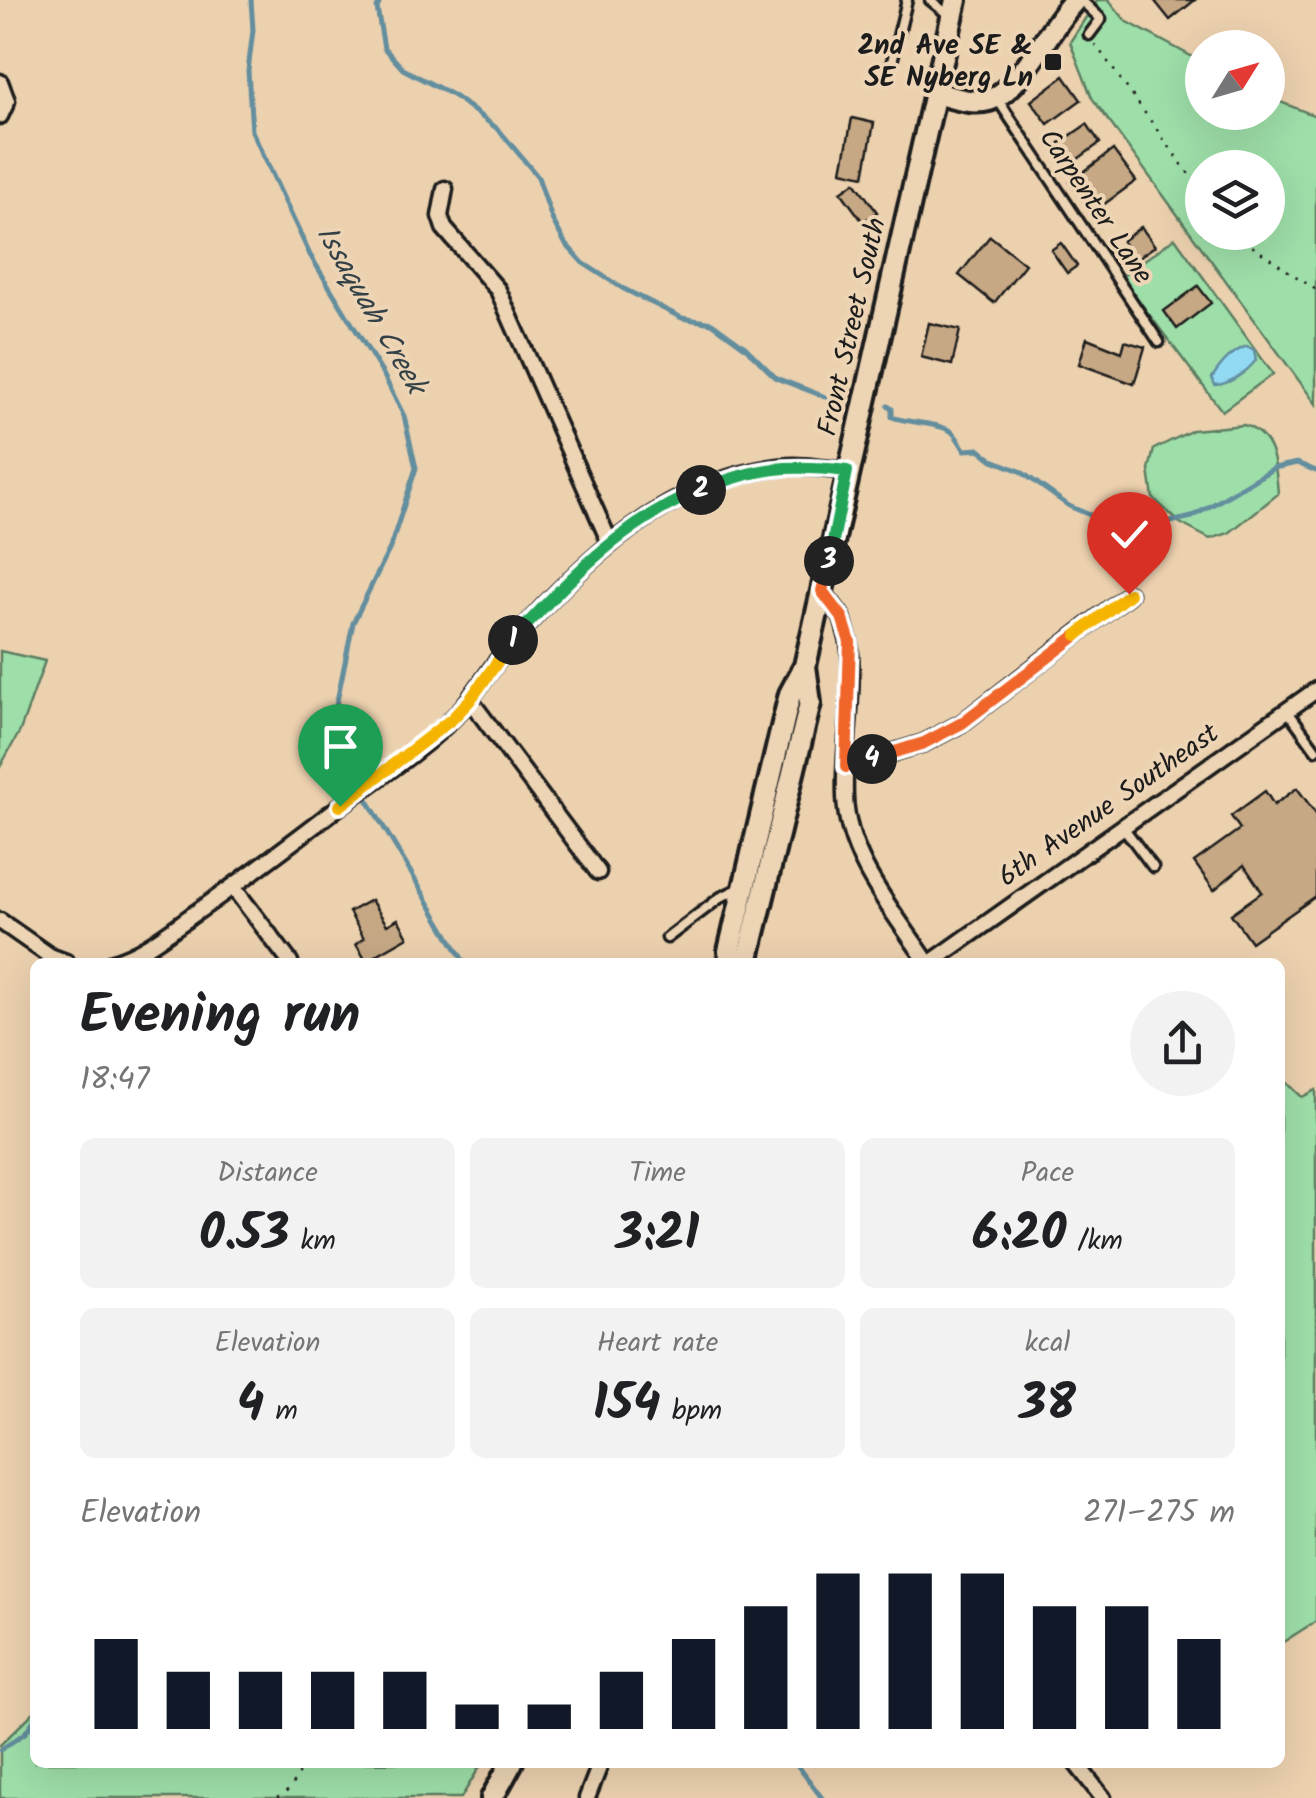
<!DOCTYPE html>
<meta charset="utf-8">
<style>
:root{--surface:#fff;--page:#f2f2f2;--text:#202124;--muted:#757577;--accent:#111827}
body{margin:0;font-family:Kalam,sans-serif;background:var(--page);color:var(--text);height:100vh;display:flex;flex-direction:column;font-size:38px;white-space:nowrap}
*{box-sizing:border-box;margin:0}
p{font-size:32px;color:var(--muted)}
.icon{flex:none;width:55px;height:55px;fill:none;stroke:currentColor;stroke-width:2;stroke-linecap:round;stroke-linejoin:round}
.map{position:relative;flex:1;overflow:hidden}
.sheet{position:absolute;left:30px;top:958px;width:1255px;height:810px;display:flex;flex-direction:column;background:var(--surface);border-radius:15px;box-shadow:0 10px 40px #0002}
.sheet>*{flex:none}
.needle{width:65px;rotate:53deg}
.fabs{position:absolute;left:1185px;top:30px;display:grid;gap:20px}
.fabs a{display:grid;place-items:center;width:100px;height:100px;border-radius:50%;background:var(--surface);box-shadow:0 10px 40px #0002;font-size:50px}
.pin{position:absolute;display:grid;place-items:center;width:85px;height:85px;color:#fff;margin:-102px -42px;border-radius:50% 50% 50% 0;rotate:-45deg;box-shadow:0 0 10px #0007}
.pin .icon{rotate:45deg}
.km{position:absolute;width:50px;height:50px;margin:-25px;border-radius:50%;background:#222;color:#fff;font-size:28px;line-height:50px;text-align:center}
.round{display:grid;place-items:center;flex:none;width:105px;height:105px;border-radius:52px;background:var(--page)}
.overview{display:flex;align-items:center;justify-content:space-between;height:170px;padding:0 50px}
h1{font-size:55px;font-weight:800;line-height:75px}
.stats{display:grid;grid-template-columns:repeat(3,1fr);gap:15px;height:170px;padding:10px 50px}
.stats div{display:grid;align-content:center;border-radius:15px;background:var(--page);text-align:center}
.stats b{font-size:50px;font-weight:800}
.stats small{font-size:28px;font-weight:400}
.stats p{font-size:28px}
.chart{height:280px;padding:20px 50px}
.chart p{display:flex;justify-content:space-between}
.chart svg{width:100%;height:180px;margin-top:10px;stroke:var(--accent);stroke-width:6}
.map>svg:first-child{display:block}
</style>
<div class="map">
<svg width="1316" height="1798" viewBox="0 0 1316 1798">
<rect width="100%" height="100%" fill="#ecd1af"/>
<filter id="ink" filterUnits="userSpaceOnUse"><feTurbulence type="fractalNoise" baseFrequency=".01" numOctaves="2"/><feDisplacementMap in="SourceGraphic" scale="20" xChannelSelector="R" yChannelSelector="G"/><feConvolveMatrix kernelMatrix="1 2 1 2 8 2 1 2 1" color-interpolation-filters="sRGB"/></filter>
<g filter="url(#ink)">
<path fill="#9edfa9" stroke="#5d7e62" stroke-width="2.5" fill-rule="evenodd" d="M1097 0H1109L1126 21 1202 62V112H1268V97L1316 116V404L1092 98 1070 42ZM1202 168H1268V232H1202Z
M1175 238 1273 374 1222 411 1121 277Z
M1244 425C1274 435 1276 465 1278 494L1229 533 1210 539 1180 523 1153 498 1149 470 1154 449 1193 430Z
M0 651 45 661 20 731 0 767Z
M1280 1076 1302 1097 1316 1090V1621L1280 1644Z
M35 1711V1762L482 1763 461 1798H0V1745Z"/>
<path fill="#92daf4" stroke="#638e9e" stroke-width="2.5" d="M1247 346 1254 350 1256 360C1248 371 1229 385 1215 385L1212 378C1221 363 1231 352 1247 346Z"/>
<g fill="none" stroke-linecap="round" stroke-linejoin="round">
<path stroke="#638e9e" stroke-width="5" d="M251 0 253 30 248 71 252 131 310 255 384 376 404 416 416 468 390 548 353 623 336 706 339 752 464 962
M381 0 377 8 384 48 403 69 454 96 499 130 538 177 552 219 565 243 583 263 622 288 682 318 712 323 745 347 776 378 836 401
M888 406 892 409V417C910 424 931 421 949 430 956 433 960 444 965 450L979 449 993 460 1020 471 1069 506 1113 525 1131 522 1149 527 1192 517 1274 468 1297 463 1316 471
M0 1750 25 1733 35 1719
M795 1762 822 1798"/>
</g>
<path fill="#c6a885" stroke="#1c1c1c" stroke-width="2.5" d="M1154 0H1195L1170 20Z
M1064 76 1081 100 1048 124 1031 101Z
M852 118 874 123 864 176 842 171Z
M1087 124 1100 143 1071 164 1057 145Z
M1113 150 1136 181 1092 213 1070 182Z
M855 182 877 212 863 222 841 192Z
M1141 227 1155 246 1136 259 1122 241Z
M990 236 1025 264 994 303 959 275Z
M1061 243 1077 266 1067 273 1051 250Z
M1198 286 1211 303 1177 329 1164 311Z
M929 323 960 330 952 365 921 357Z
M1087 338 1122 352 1125 341 1145 347 1134 384 1079 364Z
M1297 788 1316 814V896L1251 942 1231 914 1262 892 1244 865 1214 890 1194 862 1240 829 1231 816 1265 791 1274 805Z
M371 900 387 925 398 919 408 937 366 961 356 944 364 938 349 912Z"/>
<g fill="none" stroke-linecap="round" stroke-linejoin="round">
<g stroke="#1c1c1c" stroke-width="15">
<path id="lane" d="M930 0 950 16
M1081 0 1101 19 1089 35
M888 78 907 0
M996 97 1159 342
M1287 710 1316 750
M1123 827 1153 867
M667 938 721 897 740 888"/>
</g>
<g stroke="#1c1c1c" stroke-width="21">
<path id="street" d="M0 82 7 101 0 116
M445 189 440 216 444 228 498 290 610 543
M822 591 842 617 849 642C855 693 843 746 845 797 847 859 895 913 927 962
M470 700 598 872
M846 767 924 743 962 723 1129 594
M233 887 290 962
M0 921 50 956 66 962
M113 962C143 953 166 934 191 916 239 883 285 848 332 812 373 781 421 752 457 714 478 692 492 665 512 642 581 561 669 480 779 467 802 464 825 469 847 471
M932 962 1316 690
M1075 1762 1103 1798
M587 1798 601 1762"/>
</g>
<g stroke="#1c1c1c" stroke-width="28">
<path id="secondary" d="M935 93C952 97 972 105 989 100 1020 91 1051 24 1075 0
M732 962 729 951 790 694 805 666 956 0
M747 962 810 703 805 666
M492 1798 512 1762"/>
</g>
<path stroke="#1c1c1c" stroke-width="2.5" stroke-dasharray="2.5 8" stroke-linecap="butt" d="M1095 44 1202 192
M1237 232 1246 242 1316 290
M277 1798 289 1790 305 1762"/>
<use href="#lane" stroke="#ecd4b4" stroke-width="8"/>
<use href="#street" stroke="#ecd4b4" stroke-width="14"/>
<use href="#secondary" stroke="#ecd4b4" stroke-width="20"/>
</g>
</g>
<g fill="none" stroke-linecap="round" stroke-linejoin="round" filter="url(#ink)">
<g stroke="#fff" stroke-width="20">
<path id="split-1" d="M340 806 452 719 470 700 513 640"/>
</g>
<g stroke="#fff" stroke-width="20">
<path id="split-2" d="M513 640C567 580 624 521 701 490"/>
</g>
<g stroke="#fff" stroke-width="20">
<path id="split-3" d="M701 490C757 467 788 464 847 471L829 561"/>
</g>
<g stroke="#fff" stroke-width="20">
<path id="split-4" d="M829 561 822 591 842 617 850 642 846 767 872 759"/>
</g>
<g stroke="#fff" stroke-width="20">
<path id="split-5" d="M872 759 924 743 962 723 1077 635"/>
</g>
<g stroke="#fff" stroke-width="20">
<path id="split-6" d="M1077 635 1129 594"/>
</g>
<use href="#split-1" stroke="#f5b400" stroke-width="12"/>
<use href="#split-2" stroke="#22a559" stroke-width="12"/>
<use href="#split-3" stroke="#22a559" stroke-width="12"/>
<use href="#split-4" stroke="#f0652b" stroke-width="12"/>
<use href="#split-5" stroke="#f0652b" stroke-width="12"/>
<use href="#split-6" stroke="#f5b400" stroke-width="12"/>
</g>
<rect fill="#1c1c1c" stroke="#ecd4b4" stroke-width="4" x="1043" y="52" width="20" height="20" rx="5"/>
<g text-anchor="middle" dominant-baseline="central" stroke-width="8" stroke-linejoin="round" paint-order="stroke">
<g font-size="28" font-weight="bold" fill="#1c1c1c" stroke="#ecd4b4" text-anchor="end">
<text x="1033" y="46">2nd Ave SE &amp;<tspan x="1033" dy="32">SE Nyberg Ln</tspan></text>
</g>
<g font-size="28" fill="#1c1c1c" stroke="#ecd4b4">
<text transform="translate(1095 207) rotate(56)">Carpenter Lane</text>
<text transform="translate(853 327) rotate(-77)">Front Street South</text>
<text transform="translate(1109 806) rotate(-35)">6th Avenue Southeast</text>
</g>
<g font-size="30" font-style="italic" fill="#344247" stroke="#ecd4b4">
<text transform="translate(370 310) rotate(60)">Issaquah Creek</text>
</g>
</g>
</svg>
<div class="fabs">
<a><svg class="needle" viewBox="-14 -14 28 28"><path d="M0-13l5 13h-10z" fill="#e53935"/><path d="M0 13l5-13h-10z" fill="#757577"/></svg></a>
<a><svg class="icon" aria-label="layers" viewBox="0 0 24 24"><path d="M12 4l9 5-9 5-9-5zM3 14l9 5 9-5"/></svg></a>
</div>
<div class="pin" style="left:340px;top:806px;background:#1e9e55"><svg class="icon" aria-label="arrive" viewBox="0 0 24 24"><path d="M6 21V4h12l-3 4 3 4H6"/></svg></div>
<div class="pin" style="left:1129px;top:594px;background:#d93025"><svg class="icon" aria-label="check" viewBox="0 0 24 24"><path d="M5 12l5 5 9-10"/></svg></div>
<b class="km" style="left:513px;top:640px">1</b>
<b class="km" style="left:701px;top:490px">2</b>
<b class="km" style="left:829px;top:561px">3</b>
<b class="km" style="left:872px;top:759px">4</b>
<section class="sheet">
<div class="overview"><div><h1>Evening run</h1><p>18:47</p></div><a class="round"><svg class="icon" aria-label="share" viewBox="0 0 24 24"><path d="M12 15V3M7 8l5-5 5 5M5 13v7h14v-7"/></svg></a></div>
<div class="stats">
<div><p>Distance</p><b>0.53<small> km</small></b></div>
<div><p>Time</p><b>3:21</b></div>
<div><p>Pace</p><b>6:20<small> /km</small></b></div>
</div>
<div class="stats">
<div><p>Elevation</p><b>4<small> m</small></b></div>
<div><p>Heart rate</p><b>154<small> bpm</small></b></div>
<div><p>kcal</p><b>38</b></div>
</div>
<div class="chart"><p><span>Elevation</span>271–275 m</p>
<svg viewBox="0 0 160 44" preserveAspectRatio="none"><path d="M5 44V22M15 44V30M25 44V30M35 44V30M45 44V30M55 44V38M65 44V38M75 44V30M85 44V22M95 44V14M105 44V6M115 44V6M125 44V6M135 44V14M145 44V14M155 44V22"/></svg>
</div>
</section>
</div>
